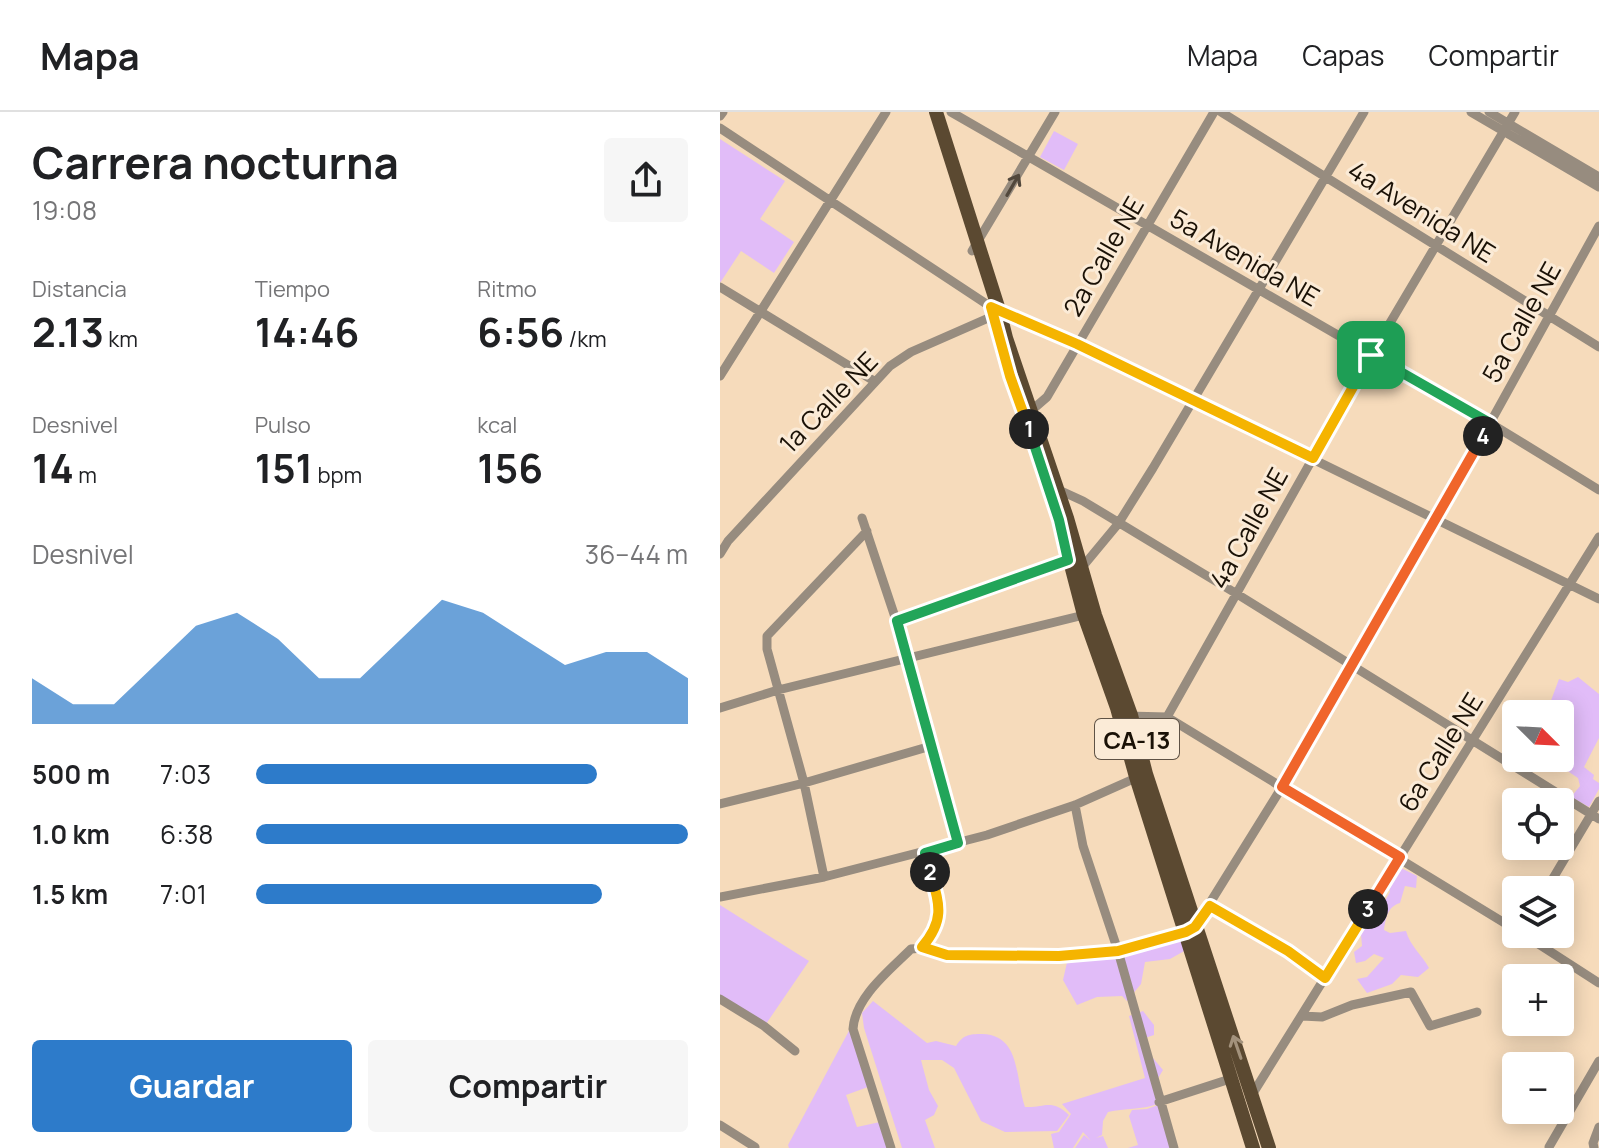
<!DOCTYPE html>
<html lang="es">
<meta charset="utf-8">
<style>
:root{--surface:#fff;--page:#f6f6f6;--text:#202124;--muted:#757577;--line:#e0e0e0;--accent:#2d7bca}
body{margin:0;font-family:Manrope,sans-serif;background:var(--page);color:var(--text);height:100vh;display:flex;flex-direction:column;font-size:30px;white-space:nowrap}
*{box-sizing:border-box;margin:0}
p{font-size:26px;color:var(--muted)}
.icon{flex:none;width:44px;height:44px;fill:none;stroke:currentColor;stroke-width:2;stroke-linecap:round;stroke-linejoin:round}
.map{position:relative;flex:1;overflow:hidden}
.sheet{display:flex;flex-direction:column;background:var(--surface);width:720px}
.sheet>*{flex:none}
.needle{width:52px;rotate:114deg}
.tools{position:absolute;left:782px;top:588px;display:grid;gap:16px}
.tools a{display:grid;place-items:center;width:72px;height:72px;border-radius:8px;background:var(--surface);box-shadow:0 4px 20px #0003;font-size:40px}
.pin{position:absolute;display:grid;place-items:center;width:68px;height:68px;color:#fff;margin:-34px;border-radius:16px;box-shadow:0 4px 12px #0006}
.km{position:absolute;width:40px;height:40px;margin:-20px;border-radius:50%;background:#222;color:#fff;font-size:22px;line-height:40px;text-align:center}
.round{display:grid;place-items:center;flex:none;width:84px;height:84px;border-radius:8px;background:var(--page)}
.head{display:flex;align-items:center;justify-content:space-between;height:136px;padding:0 32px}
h1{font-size:44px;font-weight:700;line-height:60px}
.metrics{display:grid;grid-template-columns:repeat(3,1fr);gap:12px;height:136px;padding:8px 32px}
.metrics div{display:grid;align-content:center}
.metrics b{font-size:40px;font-weight:700}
.metrics small{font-size:22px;font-weight:400}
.metrics p{font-size:22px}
.chart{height:224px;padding:16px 32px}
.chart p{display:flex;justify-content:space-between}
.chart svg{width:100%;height:144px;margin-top:8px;fill:var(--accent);opacity:.7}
.cta{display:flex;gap:16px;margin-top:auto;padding:16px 32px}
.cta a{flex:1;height:92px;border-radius:8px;background:var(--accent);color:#fff;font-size:32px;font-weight:700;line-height:92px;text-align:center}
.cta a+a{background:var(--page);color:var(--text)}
ul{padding:0 32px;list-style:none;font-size:26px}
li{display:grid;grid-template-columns:128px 96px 1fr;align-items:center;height:60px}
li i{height:20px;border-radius:10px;background:var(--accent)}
header{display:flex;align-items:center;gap:48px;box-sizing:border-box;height:112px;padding:0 40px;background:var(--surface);border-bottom:2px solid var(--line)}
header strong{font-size:38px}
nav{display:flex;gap:44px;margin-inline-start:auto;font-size:28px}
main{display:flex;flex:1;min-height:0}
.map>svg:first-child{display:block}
</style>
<header>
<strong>Mapa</strong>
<nav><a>Mapa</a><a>Capas</a><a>Compartir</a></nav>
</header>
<main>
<section class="sheet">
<div class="head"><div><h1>Carrera nocturna</h1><p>19:08</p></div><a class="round"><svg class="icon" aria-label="share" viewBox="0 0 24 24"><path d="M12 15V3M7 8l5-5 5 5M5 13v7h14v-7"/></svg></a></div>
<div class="metrics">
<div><p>Distancia</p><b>2.13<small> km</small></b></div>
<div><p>Tiempo</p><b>14:46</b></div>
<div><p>Ritmo</p><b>6:56<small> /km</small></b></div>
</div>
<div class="metrics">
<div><p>Desnivel</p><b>14<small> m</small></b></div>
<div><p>Pulso</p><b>151<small> bpm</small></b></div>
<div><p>kcal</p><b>156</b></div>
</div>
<div class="chart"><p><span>Desnivel</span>36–44 m</p>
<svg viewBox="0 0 160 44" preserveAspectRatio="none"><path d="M0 44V30L10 38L20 38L30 26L40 14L50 10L60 18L70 30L80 30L90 18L100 6L110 10L120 18L130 26L140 22L150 22L160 30V44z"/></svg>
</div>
<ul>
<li><b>500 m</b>7:03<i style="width:79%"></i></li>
<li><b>1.0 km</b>6:38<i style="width:100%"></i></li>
<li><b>1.5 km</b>7:01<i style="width:80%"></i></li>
</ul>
<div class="cta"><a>Guardar</a><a>Compartir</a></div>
</section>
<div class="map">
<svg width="879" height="1036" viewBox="0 0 879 1036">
<rect width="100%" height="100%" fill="#f6dbbb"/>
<path fill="#e1bcf8" d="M334 19 358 32 344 58 320 45Z
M0 27 65 69 40 107 74 130 54 161 21 139 0 171Z
M858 565 879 582V626L864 655 874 663 873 667 879 671V677L869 695 851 685 860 674 858 666 843 656 831 654 823 646H840V602H826L839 567 848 570Z
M679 755 697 764 696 776 685 774 680 791C667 795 666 806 664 818L670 821 686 819C690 834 702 843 709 856L698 865 681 863 672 872 647 881 637 867 647 865 664 846 654 842 645 849 636 851 634 840 642 834 641 822 646 808 656 804 670 780 668 774Z
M0 793 89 849 46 912 0 885Z
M465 824 466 838 450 847 425 850 421 872 407 889 402 884 377 885 357 893 343 868 348 846Z
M153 889 207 931 216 929 236 934C243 923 249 922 262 922 301 923 295 966 305 995 325 996 331 986 349 1003L337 1019 285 1020 261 1009 234 956 222 948H201L209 978 218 994 214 1003 205 1008 215 1036H182L144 916 142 901Z
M423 899 434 913V923L422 927 427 945 433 946 443 958 437 968V992C422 998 405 996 388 1000L383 1009 382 1023 376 1026 383 1024 388 1036H355L364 1023 371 1029 363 1020 353 1036H334L331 1022 339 1020 351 1002 342 992 425 966 409 904Z
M131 915 148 975 126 983 137 1015 160 1010 168 1036H69L68 1033Z
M438 993 451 1036H408L418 1033 409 1004 412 998 427 997Z"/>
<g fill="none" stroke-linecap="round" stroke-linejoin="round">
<path stroke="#978c7f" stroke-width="9" d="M231 0 770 311 879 378
M501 0 879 235
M751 0 879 75
M769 0 879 65
M0 4 3 0
M0 16 271 195 357 232 879 487
M252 139 335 0
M0 175 154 269
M0 264 166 0
M305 304 327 285 494 0
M328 373 363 389 517 482 879 707
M142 406 189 547 238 731
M0 442 8 429 170 254 191 240 273 204
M359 459 398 412 433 356 644 0
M177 509 348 448
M0 596 58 578 364 503
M407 604 447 605 796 818
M447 605 651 243 795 0
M0 692 84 671 211 634
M355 693 363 734 398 839 454 1036
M104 765 84 671 47 537V524L147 419
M826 778 879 689
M0 785 104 765 267 723 355 693 418 665
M490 794 568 839 605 866
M803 822 879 871
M202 835C230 803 215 777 205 741
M0 887 44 914 75 939
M582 904 602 905 632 893 691 880 710 914 757 900
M530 986 879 425
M439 990 510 967
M0 1013 35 1035
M829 1035 879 949
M171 1036 133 917C135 885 170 858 191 837 208 834 222 843 239 844 313 845 408 850 475 815L562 675 717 407 879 114
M874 1036 873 1031 879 1015"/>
<path stroke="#5b4931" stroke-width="14" d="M216 0 279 198 286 226 347 406 375 503 411 603 426 662 549 1036
M339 407 364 503 397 596 416 665 533 1036"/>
</g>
<defs><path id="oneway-shaft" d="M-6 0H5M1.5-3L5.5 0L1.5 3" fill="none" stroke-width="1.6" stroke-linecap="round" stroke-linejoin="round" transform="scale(2)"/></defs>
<use stroke="#52483c" href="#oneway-shaft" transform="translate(293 73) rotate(-60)"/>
<use stroke="#a3927c" href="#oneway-shaft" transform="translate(517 935) rotate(-109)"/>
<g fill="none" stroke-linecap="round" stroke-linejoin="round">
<g stroke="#fff" stroke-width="16">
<path id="split-1" d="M309 317 290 264 271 195 357 232 593 346 651 243"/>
</g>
<g stroke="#fff" stroke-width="16">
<path id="split-2" d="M210 760 205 741 238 731 177 509 348 448 339 408 309 317"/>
</g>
<g stroke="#fff" stroke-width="16">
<path id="split-3" d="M210 760C219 791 226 807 202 835L227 843 339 844 398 839 466 820 475 815 490 794 568 839 605 866 648 797"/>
</g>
<g stroke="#fff" stroke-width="16">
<path id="split-4" d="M648 797 680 745 562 675 763 324"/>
</g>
<g stroke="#fff" stroke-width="16">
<path id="split-5" d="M651 243 770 311 763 324"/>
</g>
<use href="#split-1" stroke="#f5b400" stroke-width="10"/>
<use href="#split-2" stroke="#22a559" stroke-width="10"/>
<use href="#split-3" stroke="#f5b400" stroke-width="10"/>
<use href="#split-4" stroke="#f0652b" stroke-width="10"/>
<use href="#split-5" stroke="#22a559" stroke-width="10"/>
</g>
<g text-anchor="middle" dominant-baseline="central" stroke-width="6" stroke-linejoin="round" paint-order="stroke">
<rect fill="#fbebd7" stroke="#5e5245" stroke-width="2" x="375" y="607" width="84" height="40" rx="6"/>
<g font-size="24" font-weight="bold" fill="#1a1106">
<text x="417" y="627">CA-13</text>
</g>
<g font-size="26" fill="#1a1106" stroke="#fbebd7">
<text transform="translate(702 99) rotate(32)">4a Avenida NE</text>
<text transform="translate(383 144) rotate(-60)">2a Calle NE</text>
<text transform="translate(525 145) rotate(30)">5a Avenida NE</text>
<text transform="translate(801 210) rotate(-61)">5a Calle NE</text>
<text transform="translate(108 290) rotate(-46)">1a Calle NE</text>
<text transform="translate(528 416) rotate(-61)">4a Calle NE</text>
<text transform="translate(720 640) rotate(-58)">6a Calle NE</text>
</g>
</g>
</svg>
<div class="tools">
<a><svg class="needle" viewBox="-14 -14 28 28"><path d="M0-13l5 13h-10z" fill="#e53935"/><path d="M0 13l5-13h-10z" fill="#757577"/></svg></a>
<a><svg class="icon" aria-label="locate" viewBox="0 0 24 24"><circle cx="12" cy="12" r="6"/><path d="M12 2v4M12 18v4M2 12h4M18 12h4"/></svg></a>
<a><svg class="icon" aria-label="layers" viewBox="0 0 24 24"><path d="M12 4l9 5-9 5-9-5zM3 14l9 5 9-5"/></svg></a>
<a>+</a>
<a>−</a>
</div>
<div class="pin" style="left:651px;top:243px;background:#1e9e55"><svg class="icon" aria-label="arrive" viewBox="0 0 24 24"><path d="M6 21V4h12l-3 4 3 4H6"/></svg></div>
<b class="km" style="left:309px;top:317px">1</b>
<b class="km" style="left:210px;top:760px">2</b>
<b class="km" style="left:648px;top:797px">3</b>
<b class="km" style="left:763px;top:324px">4</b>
</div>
</main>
